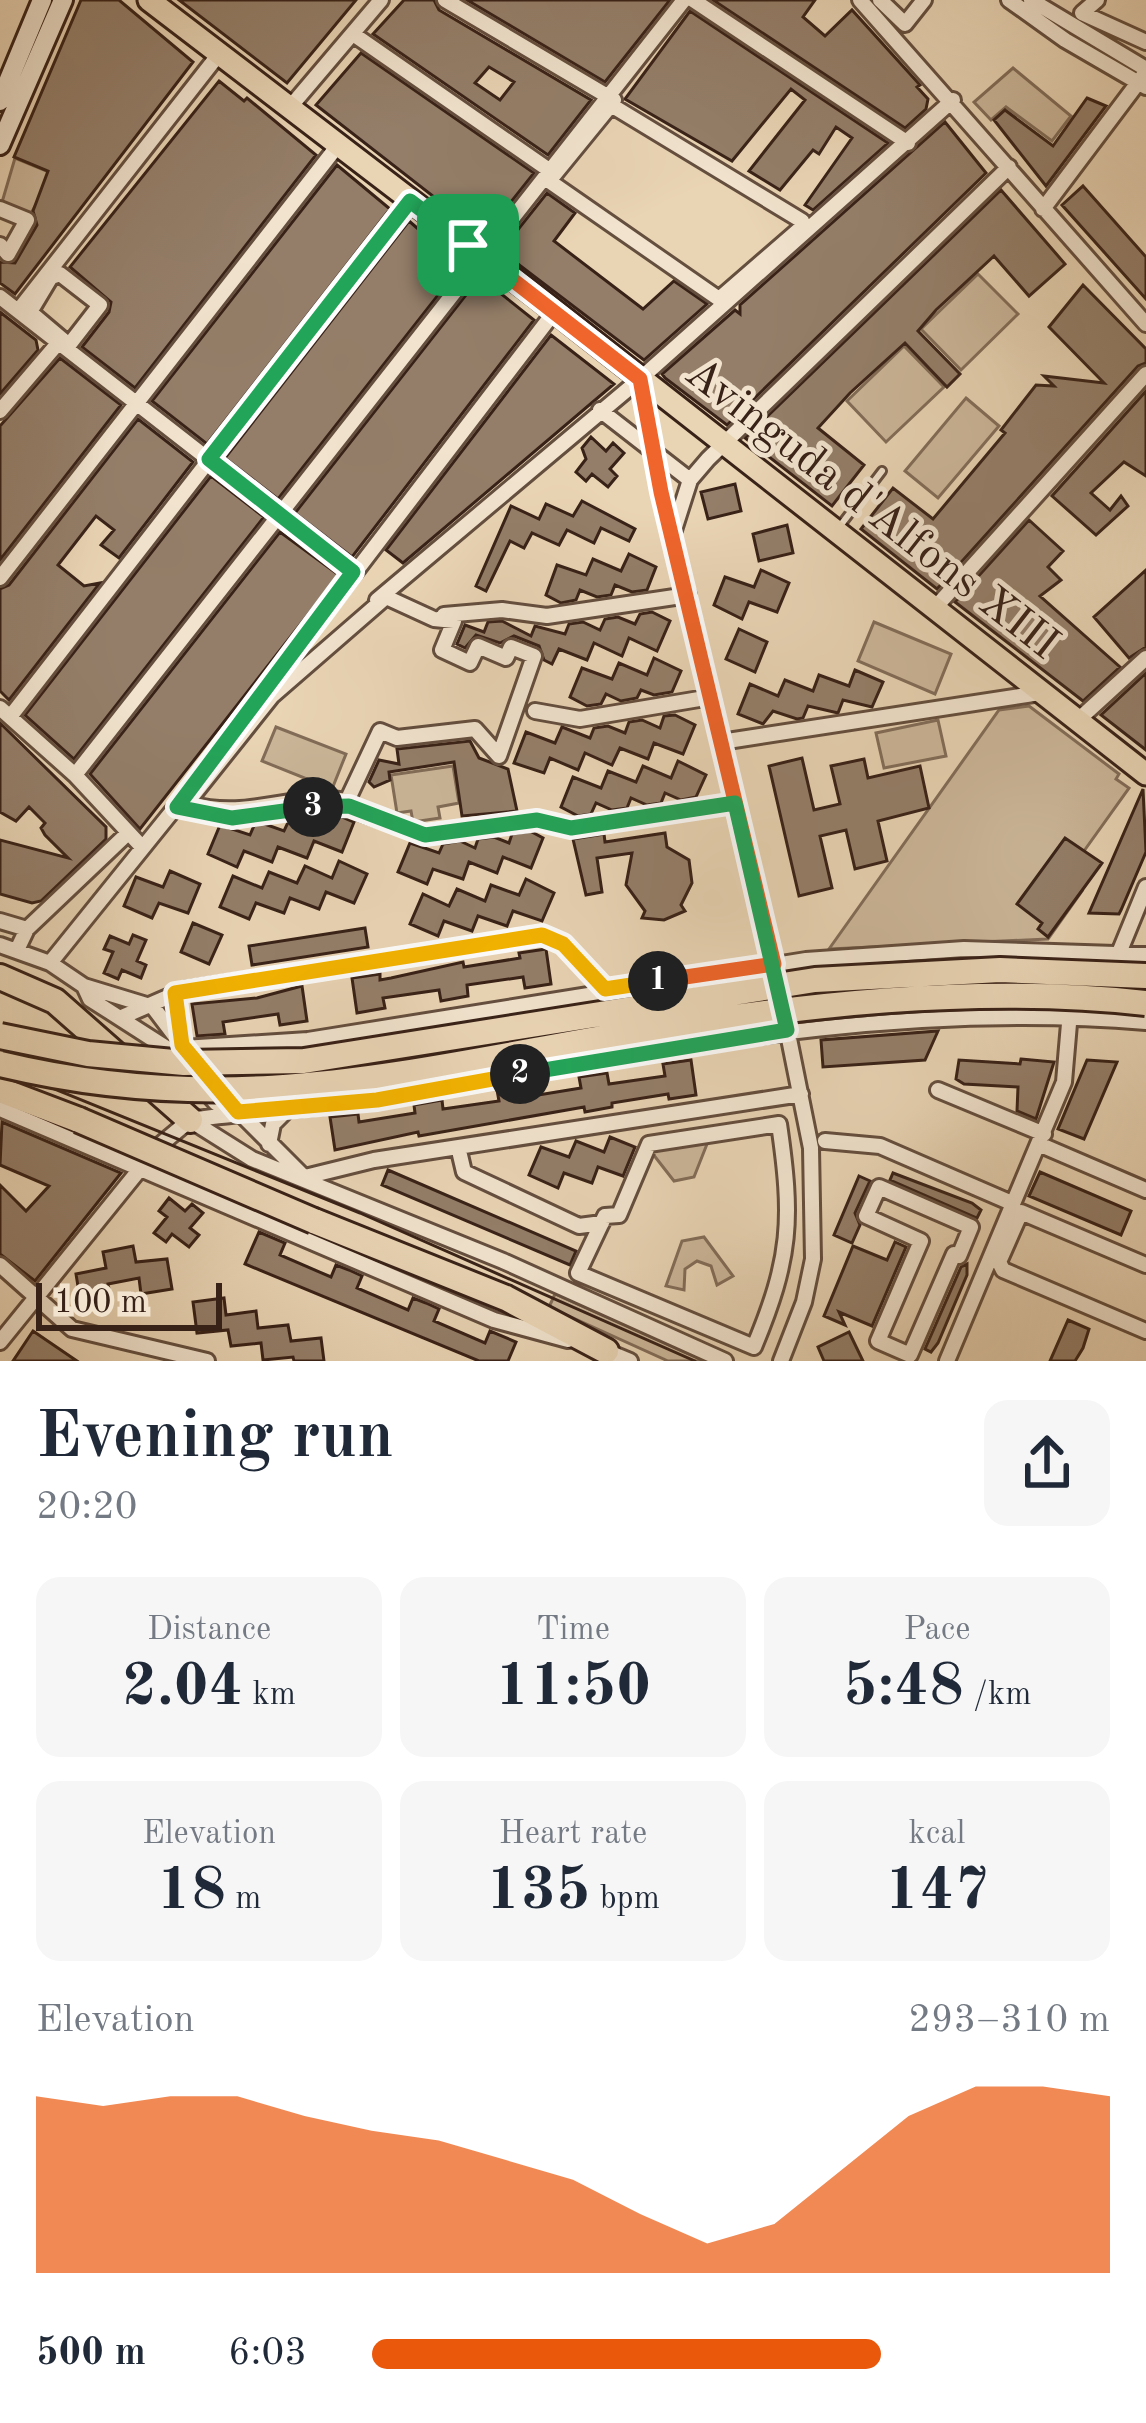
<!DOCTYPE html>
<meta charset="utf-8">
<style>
:root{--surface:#fff;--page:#f6f6f7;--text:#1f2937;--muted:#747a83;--accent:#ea580c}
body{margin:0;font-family:"Old Standard TT",serif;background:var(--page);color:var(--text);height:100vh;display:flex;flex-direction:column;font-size:45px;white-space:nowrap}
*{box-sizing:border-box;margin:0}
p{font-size:39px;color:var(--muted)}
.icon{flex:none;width:66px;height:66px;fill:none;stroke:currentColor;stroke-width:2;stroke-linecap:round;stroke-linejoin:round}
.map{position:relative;height:1361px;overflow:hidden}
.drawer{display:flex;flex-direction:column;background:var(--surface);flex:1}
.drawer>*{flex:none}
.scale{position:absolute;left:36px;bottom:30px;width:186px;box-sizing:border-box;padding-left:12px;border:6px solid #382117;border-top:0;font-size:33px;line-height:42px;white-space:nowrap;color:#382117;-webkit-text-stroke:9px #f1e3ce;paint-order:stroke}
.pin{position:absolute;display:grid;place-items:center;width:102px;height:102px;color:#fff;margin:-51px;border-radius:24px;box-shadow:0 6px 18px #0006}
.km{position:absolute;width:60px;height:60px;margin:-30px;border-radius:50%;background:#222;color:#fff;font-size:33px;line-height:60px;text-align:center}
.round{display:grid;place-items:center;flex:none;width:126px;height:126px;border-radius:24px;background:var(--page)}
.head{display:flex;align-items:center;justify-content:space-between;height:204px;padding:0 36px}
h1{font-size:66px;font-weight:700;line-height:90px}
.figures{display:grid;grid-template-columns:repeat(3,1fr);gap:18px;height:204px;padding:12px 36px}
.figures div{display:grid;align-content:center;border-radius:24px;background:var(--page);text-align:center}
.figures b{font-size:60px;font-weight:700}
.figures small{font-size:33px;font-weight:400}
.figures p{font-size:33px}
.chart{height:336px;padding:24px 36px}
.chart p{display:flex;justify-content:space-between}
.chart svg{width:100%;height:216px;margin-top:12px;fill:var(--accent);opacity:.7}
ul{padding:0 36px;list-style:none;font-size:39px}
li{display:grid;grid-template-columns:192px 144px 1fr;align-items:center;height:90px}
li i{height:30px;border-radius:15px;background:var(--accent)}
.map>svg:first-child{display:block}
</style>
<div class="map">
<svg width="1146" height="1361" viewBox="0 0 1146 1361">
<rect width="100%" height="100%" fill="#e9d4b4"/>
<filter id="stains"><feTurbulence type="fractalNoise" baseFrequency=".00167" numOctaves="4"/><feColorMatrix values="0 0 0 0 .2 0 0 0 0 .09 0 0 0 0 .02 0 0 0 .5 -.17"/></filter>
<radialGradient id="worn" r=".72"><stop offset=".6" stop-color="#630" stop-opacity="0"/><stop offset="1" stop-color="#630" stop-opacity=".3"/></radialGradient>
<path fill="#cbb699" stroke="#826c58" stroke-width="3" d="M1013 68 1071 116 1052 141 1006 107 991 120 974 102Z
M15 158 54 174 27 220 0 209Z
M978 274 1018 314 961 370 921 329Z
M904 346 944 387 886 442 847 401Z
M966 398 999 426 938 498 905 471Z
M874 622 951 654 935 694 858 661Z
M1029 706 1119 774 1116 779 1129 788 1084 851 1078 889 1082 891 1048 939 829 949 999 710Z
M938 720 946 756 884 768 876 733Z
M276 727 346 754 332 789 262 761Z
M453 766 459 803 438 807 440 818 413 822 411 811 397 813 391 775Z
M709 1139 694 1177 674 1181 649 1149Z
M704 1237 733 1276 717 1285 711 1266 697 1261 685 1269 684 1290 666 1286 682 1241Z
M555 1294 705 1361H668L549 1307Z"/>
<path fill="#947e69" stroke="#382117" stroke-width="3" fill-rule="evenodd" d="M81 0H119L193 62 15 294 0 283V262L15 263 37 225 33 211 48 171 14 157Z
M179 0H356L287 83Z
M404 0H434L439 10 591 100 548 155 373 34ZM489 67 514 82 500 100 475 83Z
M467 0H670L605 82Z
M713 0H815L803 17 825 36 852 10 920 85 917 87 928 99 926 109 905 128Z
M690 11 888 143 813 210 805 205 852 138 836 127 819 154 813 150 780 190 749 171 805 100 791 89 732 161 625 99Z
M361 53 534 173 484 236 316 105Z
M219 81 244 101 247 98 316 155 135 388 82 347 109 312 111 302 70 267Z
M1087 98 1106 106 1046 186 994 120 1005 110 1053 146Z
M945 122 986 173 727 425 665 378 662 374 735 310 740 314V305Z
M337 165 390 209 207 444 152 401Z
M1083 186 1146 257V299L1062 205Z
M1001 190 1065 264 1029 296 994 256 936 310 918 331 960 374 947 387 905 343 850 393 818 428 864 465 832 506 745 438Z
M547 193 575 213 554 241 643 309 674 281 707 304 644 360 501 251Z
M409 221 461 266 278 499 225 458Z
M480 277 534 320 352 557 295 513Z
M1083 285 1146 349V363L1138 366 937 589 861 529 893 488 933 519 1005 433 1001 430 1036 385 1054 386 1044 376 1104 383 1049 327Z
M0 312 36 340 38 350 0 394Z
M551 335 614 384 403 563 386 550Z
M60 358 121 405 0 560V426Z
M1146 391V476L1124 462 1091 493 1110 510 1121 496 1128 506 1096 535 1052 496Z
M138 419 193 462 119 558 101 545 114 530 96 516 58 565 84 586 100 583 9 700 0 691V589L9 585Z
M591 437 606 451 613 443 624 453 610 469 617 476 608 487 592 474 586 481 576 472 586 459 582 448Z
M211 476 264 517 74 759 25 715Z
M735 484 741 511 708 519 701 492Z
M582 501 635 529 629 541 601 528 594 543 567 530 559 545 532 533 524 548 510 541 486 591 476 586 511 506 539 519 546 504 573 516Z
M1029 520 1063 551 1048 567 1061 580 1040 596 1120 667 1083 701 955 602Z
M787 525 793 553 759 561 753 534Z
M280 532 339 575 140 829 90 774Z
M629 554 656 567 647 590 632 592 615 585 611 595 597 597 580 590 576 600 561 603 546 595 557 565 586 575 593 559 621 571Z
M761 570 789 583 777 612 749 602 742 619 714 605 725 577 754 587Z
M1146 570V647L1129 658 1094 617Z
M652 612 670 621 657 651 629 638 622 656 594 643 587 660 559 649 552 664 544 660 539 646 514 636 500 643 476 635 465 648 457 644 465 625 484 632 488 622 502 621 531 636 535 626 565 634 569 624 583 622 600 630 605 619 618 617 635 624 640 614Z
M739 629 767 642 755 672 726 659Z
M654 658 681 671 672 692 654 695 641 690 637 698 621 701 606 694 601 704 587 706 570 697 582 668 612 679 619 663 647 675Z
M855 670 883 682 872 707 843 700 838 713 808 706 803 718 797 719 773 711 763 724 738 714 750 684 778 696 785 680 813 691 819 675 849 686Z
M1146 673V750L1101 715Z
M675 715 695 725 683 754 654 743 648 759 620 748 612 765 585 753 578 770 550 758 544 773 514 763 526 732 555 743 562 727 590 738 594 728 608 726 625 733 629 722 642 720 660 728 664 716Z
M0 723 106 827V839L41 901 32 903 0 894V840L68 858 45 835 41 828 45 823 29 807 16 821 0 812Z
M470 741 479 758 508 769 517 811 462 816 454 762 389 772 390 780 374 787 369 782 379 760 399 764 397 749Z
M802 758 814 810 840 804 831 766 864 759 868 778 920 766 929 808 878 821 887 861 855 869 846 830 820 836 832 888 799 896 769 766Z
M678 761 706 775 696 797 681 800 665 793 661 803 647 805 631 798 627 808 612 810 596 803 591 814 578 816 561 807 573 777 601 788 608 771 636 782 643 766 671 778Z
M1143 789 1146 852 1121 910 1119 914 1089 913Z
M326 810 354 822 342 852 314 841 307 858 278 847 272 862 244 851 237 867 208 854 220 825 250 835 256 821 284 831 291 816 319 826Z
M530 831 543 838 531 868 503 857 497 873 469 862 463 879 433 869 427 884 398 872 410 843 439 853 443 844 460 841 475 848 478 839 494 837 509 843 512 834Z
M665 833 667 847 689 860 692 883 681 905 685 911 664 920 642 918 645 911 626 885 632 853 597 858 602 892 586 895 573 839 604 834 605 842Z
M1065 838 1102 863 1048 937 1038 929 1042 923 1017 904Z
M339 861 367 874 354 903 326 892 319 909 290 898 284 913 256 903 249 919 220 907 233 876 262 888 269 872 297 883 305 866 332 878Z
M170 871 200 884 188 913 159 903 152 918 124 906 136 877 163 887Z
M526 879 554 893 542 921 513 911 507 926 478 916 472 931 444 921 438 936 410 924 423 894 449 906 457 889 485 901 491 885 519 895Z
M193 923 222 935 209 964 181 952Z
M365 928 368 947 252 965 249 946Z
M133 935 146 940 137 961 146 965 141 978 122 970 118 979 104 973 113 952 104 949 110 936 129 944Z
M546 949 551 984 525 988 523 977 467 985 468 996 441 1001 439 990 383 998 385 1008 357 1013 352 978 380 974V980L391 978 463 962 464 967 520 958 519 953Z
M302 986 307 1021 280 1025 278 1014 223 1022 225 1034 197 1036 192 1004 257 998Z
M938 1031 925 1060 823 1067 821 1040Z
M1021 1059 1054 1062 1036 1119 1017 1111 1018 1087 964 1084 956 1079 959 1060 1020 1064Z
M691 1060 696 1095 669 1099 668 1094 612 1103V1107L585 1112 584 1107 419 1136 418 1132 335 1150 330 1117 358 1114 359 1122 415 1113 414 1105 442 1100 443 1109 499 1101 497 1090 524 1086 526 1097 581 1088 579 1077 607 1073 609 1084 665 1076 663 1064Z
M1087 1060 1117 1062 1084 1139 1058 1129Z
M2 1122 121 1173 35 1281 0 1254V1185L26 1211 49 1186 0 1165Z
M610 1137 635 1147 623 1176 598 1167 592 1183 564 1173 558 1188 529 1175 541 1147 569 1157 576 1141 604 1152Z
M388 1170 576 1251 570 1265 382 1185Z
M1040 1172 1131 1211 1121 1235 1029 1196Z
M893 1173 972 1203 981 1210 977 1218 890 1180Z
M859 1176 870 1181 855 1213 860 1225 852 1243 834 1235Z
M169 1198 185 1211 192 1204 203 1213 190 1228 199 1235 189 1247 172 1234 166 1242 154 1233 167 1217 159 1211Z
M259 1232 285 1243 280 1255 331 1277 336 1265 349 1270 362 1276 357 1288 408 1310 413 1298 426 1303 439 1309 434 1321 485 1343 490 1331 516 1342 508 1361H479L245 1264Z
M895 1242 906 1247 872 1326 839 1312 845 1325 824 1316 853 1246 887 1260Z
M133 1246 136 1262 167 1259 172 1289 141 1294 139 1278 108 1284 111 1299 81 1305 76 1274 106 1268 103 1252Z
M967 1264V1275L938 1343 931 1352 925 1349 961 1267Z
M224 1298 226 1315 256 1311 258 1328 288 1325 291 1341 321 1338 324 1361H294L293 1357 263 1360 261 1343 231 1346 228 1330 197 1333 193 1302Z
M1068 1320 1089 1329 1083 1348 1075 1361H1050Z
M33 1331 77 1361H13Z
M849 1332 863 1361H824L818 1347Z"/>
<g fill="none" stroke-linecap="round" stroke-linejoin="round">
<g stroke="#644e3e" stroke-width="12">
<path id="lane" d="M840 526 882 471"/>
</g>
<g stroke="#644e3e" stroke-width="20">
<path id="street" d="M445 0 614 100
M693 0 908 143
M860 0 1146 324
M880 0 905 24 924 0
M1009 0 1065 40 1146 87
M1031 0 1146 69
M1097 0 1082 13 1146 42
M353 34 549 170
M611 105 802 221V227L719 299 549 181Z
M291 106 381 0
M0 209 27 220 8 254 0 245
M1043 209 1146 72
M60 274 100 305 69 345 30 312 51 277Z
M0 297 353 572
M18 311 219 54
M640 379 661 492 774 964 811 1148 813 1259 804 1302 781 1361
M600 410 690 480
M0 411 59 342
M674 530 690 480 708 459 1009 167
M0 578 339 144
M386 597 434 619 454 621 442 650 470 663 478 646 506 658 511 647 534 656 499 756 475 729 397 738 380 731 347 801C294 791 248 821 191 804L190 799 272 696Z
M377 600 640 379 953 100
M934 609 1146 374
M444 615 502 610 547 616 688 595
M259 698 555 311
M0 708 75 775 142 847
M535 711 580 719 711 697
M10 717 410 201
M1077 721 1146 658
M721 742 1040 693
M75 775 684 0
M336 804 425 835 537 819 571 828 735 803
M0 921 27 929
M0 945 50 963 84 986 153 1007
M17 950 27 929 128 833
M1119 953 1146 887
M50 963 191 788
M84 986 90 999 168 1049 216 1103 233 1110
M175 993 181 1040
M153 1007 187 1052
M122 1017 184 990 541 935 563 944 605 989
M168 1049 308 1040 806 960 964 949 1146 955
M215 1088 301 1174
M938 1090 1044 1134
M0 1109 494 1320 568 1340
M190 1120C256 1110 323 1109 388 1098 646 1054 882 1000 1146 1022
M190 1120 252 1159 503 1261 725 1361
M779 1124C793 1220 791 1258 754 1347L578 1273 605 1216 619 1215 649 1144Z
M825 1141 880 1146 1007 1201
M269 1144 273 1124 288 1109
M160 1145 190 1120
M1041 1145 1146 1190
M460 1155 464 1172 579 1226 602 1223
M305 1177 374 1160 801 1094
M879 1187 971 1227 959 1256 954 1254 910 1355 878 1341 921 1241 866 1216Z
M0 1265 72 1329 207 1361
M1146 1265 1021 1212 999 1262 1003 1270 1146 1331
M0 1342 144 1164
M601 1349 630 1361
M947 1361 1064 1082 1070 1012"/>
</g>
<g stroke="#382117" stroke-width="24">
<path id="secondary" d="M0 101 42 0
M0 145 63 0"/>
</g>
<g stroke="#382117" stroke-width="27">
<path id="primary" d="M149 0 536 296 1146 774"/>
</g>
<g stroke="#382117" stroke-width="30">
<path id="highway" d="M0 977 55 1001 190 1120
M0 1090 79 1120
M314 1221 506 1298 606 1351"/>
</g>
<use href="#lane" stroke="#f1e3ce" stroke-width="6"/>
<use href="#street" stroke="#f1e3ce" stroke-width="14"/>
<use href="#secondary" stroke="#f1e3ce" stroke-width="18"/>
<use href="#primary" stroke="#e9d4b4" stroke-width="21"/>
<use href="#highway" stroke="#e9d4b4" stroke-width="24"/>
<path stroke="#382117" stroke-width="3" d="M0 1067 360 1213 695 1361"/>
<g stroke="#382117" stroke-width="30" stroke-linecap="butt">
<path id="highway-bridge" d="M0 1036 88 1054 184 1063 304 1061 815 980 1000 970 1146 976
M0 1064C233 1120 402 1072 630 1033 797 1005 976 984 1146 1003
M79 1120 314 1221"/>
</g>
<use href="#highway-bridge" stroke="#e9d4b4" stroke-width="24"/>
</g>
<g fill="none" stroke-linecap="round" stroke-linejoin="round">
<g stroke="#fff" stroke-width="24">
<path id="split-1" d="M468 245 640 379 661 492 774 964 658 981"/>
</g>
<g stroke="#fff" stroke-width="24">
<path id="split-2" d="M520 1074 377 1100 238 1112 182 1045 175 993 542 935 563 944 605 989 658 981"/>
</g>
<g stroke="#fff" stroke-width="24">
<path id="split-3" d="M313 807 349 806 425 835 537 820 571 828 735 803 787 1030 520 1074"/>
</g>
<g stroke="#fff" stroke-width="24">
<path id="split-4" d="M313 807 232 818 177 807 353 572 209 459 410 201 468 245"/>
</g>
<use href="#split-1" stroke="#f0652b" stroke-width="15"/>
<use href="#split-2" stroke="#f5b400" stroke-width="15"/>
<use href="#split-3" stroke="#22a559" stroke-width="15"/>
<use href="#split-4" stroke="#22a559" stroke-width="15"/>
</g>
<g text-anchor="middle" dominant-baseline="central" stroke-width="10" stroke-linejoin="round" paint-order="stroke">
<g font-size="45" fill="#382117" stroke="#f1e3ce">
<text transform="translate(871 510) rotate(38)">Avinguda d'Alfons XIII</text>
</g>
</g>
<rect width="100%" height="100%" filter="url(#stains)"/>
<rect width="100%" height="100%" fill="url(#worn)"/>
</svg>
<div class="scale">100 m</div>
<div class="pin" style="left:468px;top:245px;background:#1e9e55"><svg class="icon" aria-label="arrive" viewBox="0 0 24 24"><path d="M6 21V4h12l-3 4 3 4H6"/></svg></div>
<b class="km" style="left:658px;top:981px">1</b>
<b class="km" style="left:520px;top:1074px">2</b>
<b class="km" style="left:313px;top:807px">3</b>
</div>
<section class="drawer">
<div class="head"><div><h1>Evening run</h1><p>20:20</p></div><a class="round"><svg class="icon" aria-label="share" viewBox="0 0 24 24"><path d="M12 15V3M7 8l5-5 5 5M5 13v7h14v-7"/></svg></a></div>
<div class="figures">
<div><p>Distance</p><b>2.04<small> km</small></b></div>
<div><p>Time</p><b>11:50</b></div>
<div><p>Pace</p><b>5:48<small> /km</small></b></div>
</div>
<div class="figures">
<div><p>Elevation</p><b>18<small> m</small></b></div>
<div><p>Heart rate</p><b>135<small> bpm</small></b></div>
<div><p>kcal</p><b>147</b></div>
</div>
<div class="chart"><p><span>Elevation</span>293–310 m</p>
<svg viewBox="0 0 160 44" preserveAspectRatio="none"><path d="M0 44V8L10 10L20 8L30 8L40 12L50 15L60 17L70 21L80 25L90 32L100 38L110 34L120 23L130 12L140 6L150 6L160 8V44z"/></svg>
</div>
<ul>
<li><b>500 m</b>6:03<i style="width:69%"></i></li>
</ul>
</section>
